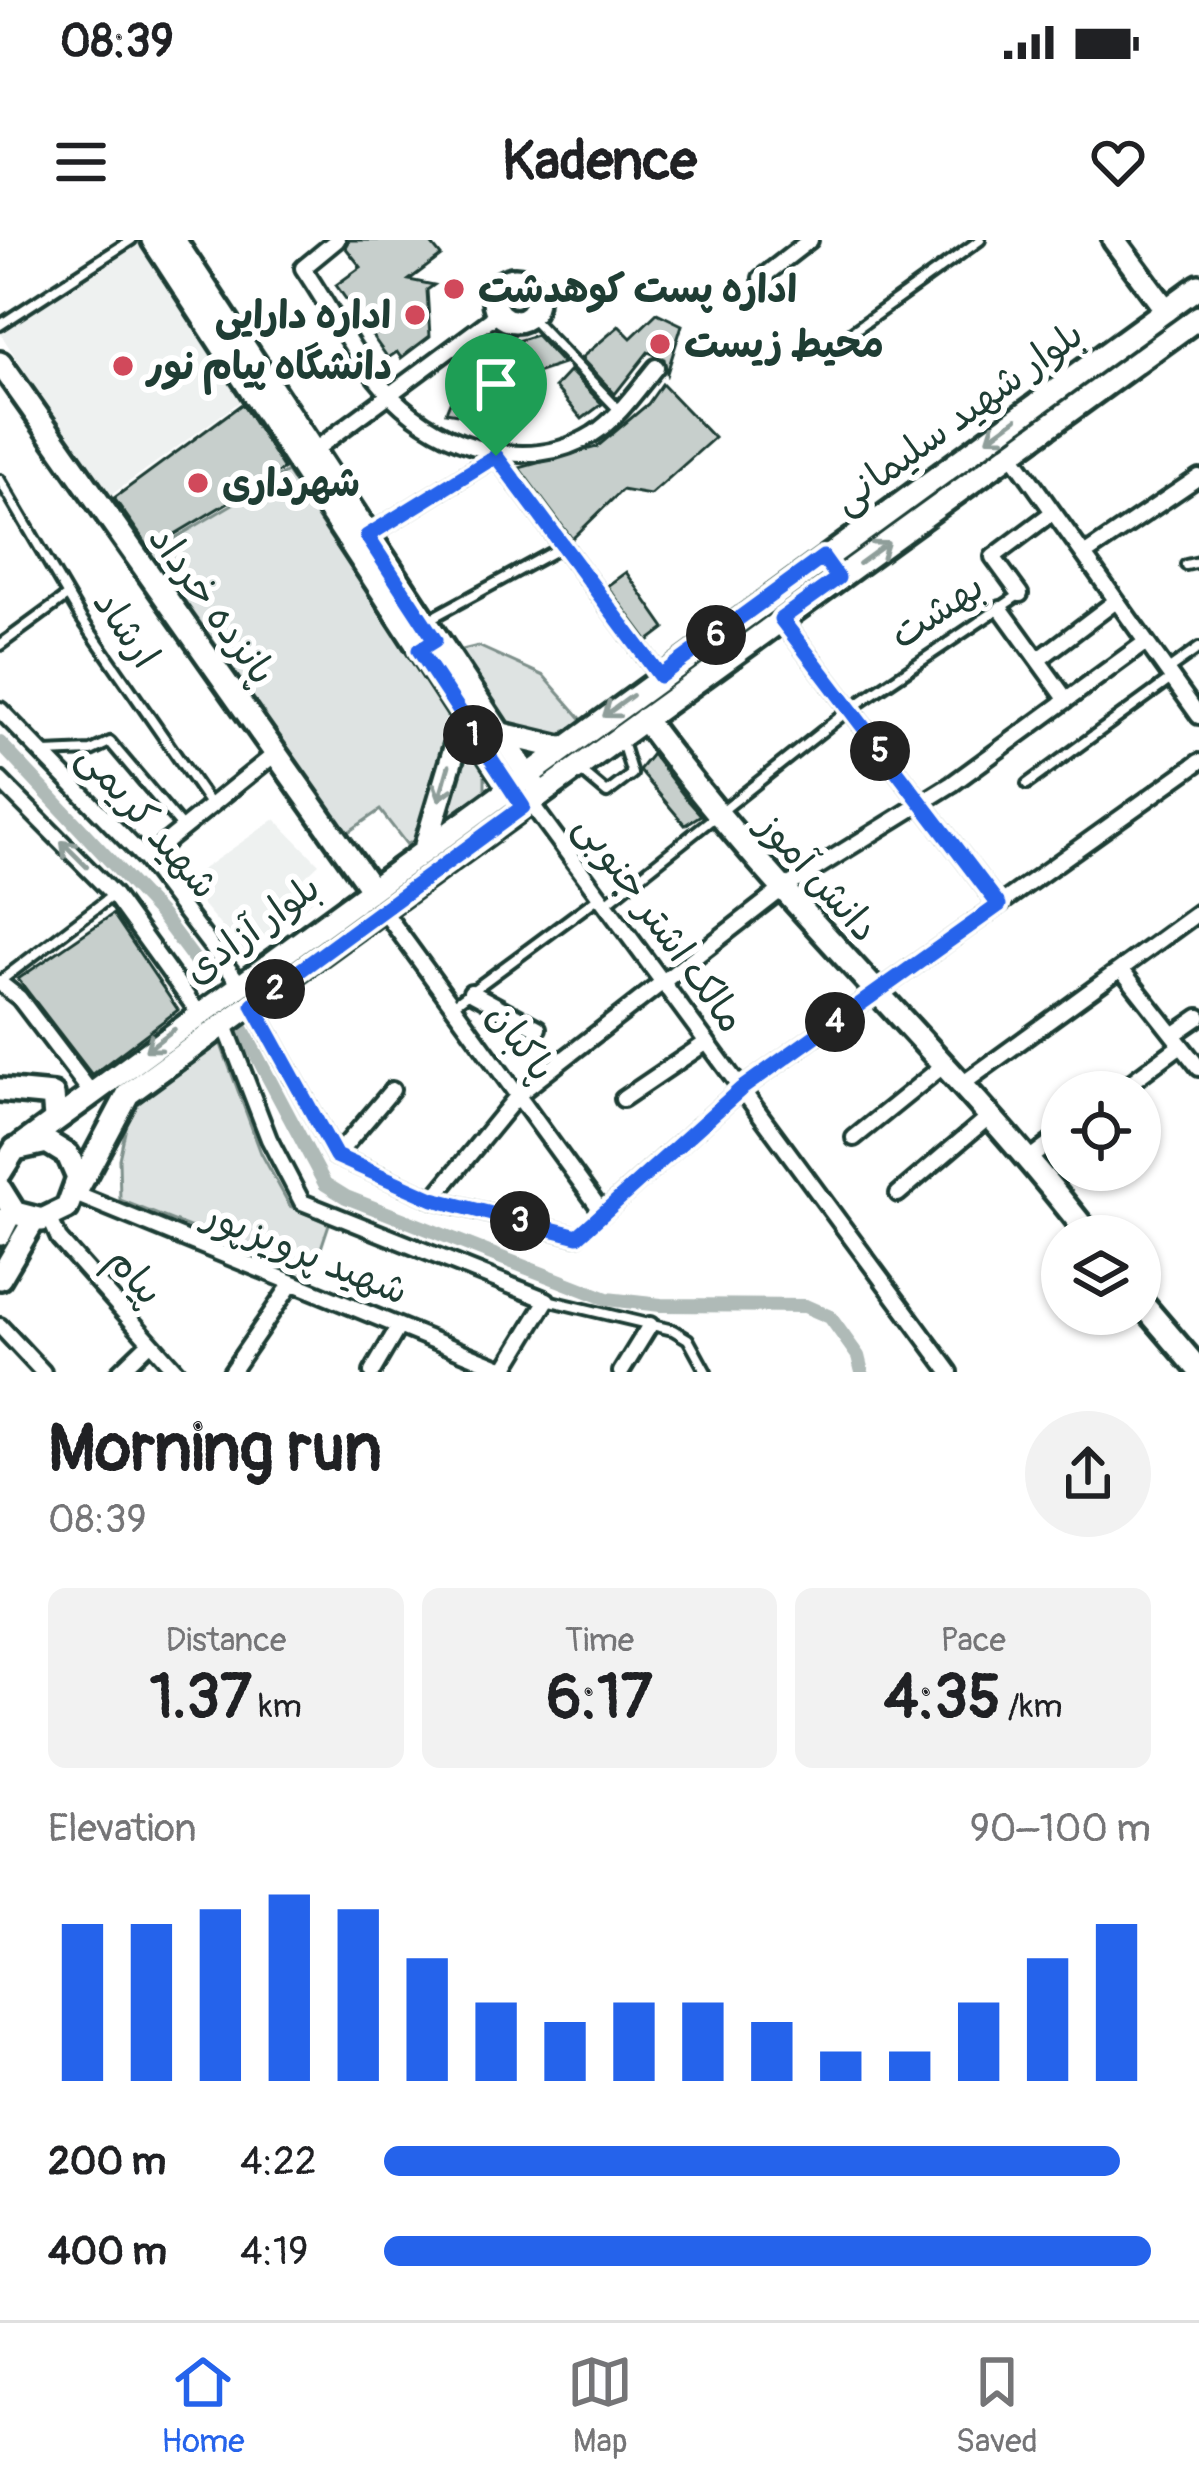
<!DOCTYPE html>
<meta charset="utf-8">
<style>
:root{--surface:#fff;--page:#f2f2f2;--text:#202124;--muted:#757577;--line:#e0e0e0;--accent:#2563eb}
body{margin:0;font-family:Pangolin,"Playpen Sans Arabic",sans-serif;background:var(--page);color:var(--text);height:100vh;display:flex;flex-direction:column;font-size:45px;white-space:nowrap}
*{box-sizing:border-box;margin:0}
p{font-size:39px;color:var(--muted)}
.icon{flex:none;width:66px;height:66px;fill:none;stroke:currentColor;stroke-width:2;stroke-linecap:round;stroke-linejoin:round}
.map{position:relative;height:1132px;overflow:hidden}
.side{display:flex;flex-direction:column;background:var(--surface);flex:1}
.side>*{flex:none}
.controls{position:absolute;left:1041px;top:831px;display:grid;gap:24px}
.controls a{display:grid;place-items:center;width:120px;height:120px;border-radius:50%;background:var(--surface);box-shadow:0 3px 9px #0004;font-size:60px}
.pin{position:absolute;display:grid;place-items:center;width:102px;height:102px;color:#fff;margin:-123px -51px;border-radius:50% 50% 50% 0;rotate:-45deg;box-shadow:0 0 12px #0007}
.pin .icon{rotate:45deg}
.km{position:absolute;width:60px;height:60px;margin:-30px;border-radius:50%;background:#222;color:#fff;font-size:33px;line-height:60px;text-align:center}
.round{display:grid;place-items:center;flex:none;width:126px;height:126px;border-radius:63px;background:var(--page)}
.head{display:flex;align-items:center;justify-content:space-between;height:204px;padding:0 48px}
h1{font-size:66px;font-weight:700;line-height:90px}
.metrics{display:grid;grid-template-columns:repeat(3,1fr);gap:18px;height:204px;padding:12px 48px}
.metrics div{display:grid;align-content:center;border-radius:18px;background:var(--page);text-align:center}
.metrics b{font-size:60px;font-weight:700}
.metrics small{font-size:33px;font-weight:400}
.metrics p{font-size:33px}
.chart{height:336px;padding:24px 48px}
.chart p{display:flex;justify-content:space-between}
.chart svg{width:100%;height:216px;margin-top:12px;stroke:var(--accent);stroke-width:6}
ul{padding:0 48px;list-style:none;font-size:39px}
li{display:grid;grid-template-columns:192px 144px 1fr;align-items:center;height:90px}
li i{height:30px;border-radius:15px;background:var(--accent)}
.status{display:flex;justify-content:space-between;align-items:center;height:84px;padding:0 60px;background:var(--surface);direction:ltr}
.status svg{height:33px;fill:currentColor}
header{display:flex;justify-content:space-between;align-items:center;height:156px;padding:0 48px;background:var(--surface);font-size:54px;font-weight:700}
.dock{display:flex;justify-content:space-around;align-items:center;height:168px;border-top:3px solid var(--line);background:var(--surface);font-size:33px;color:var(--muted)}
.dock a{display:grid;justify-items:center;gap:6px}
.dock .on{color:var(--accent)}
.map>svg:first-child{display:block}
</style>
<div class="status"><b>08:39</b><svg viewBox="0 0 49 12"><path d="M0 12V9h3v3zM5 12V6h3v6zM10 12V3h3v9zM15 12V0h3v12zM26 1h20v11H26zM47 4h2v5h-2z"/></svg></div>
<header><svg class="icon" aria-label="menu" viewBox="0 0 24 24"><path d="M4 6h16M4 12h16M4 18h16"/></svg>Kadence<svg class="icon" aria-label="heart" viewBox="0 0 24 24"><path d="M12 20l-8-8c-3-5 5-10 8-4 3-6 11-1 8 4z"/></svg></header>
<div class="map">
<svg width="1199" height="1132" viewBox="0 0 1199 1132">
<rect width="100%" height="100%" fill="#fff"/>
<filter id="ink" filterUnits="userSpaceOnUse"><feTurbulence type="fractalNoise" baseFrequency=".00833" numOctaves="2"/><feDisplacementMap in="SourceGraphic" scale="24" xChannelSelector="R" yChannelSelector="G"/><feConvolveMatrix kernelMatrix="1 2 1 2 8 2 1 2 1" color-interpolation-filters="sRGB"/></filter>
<g filter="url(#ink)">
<path fill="#eef1f0" d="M140 0 246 157 107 258 0 93Z
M275 579 319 624 304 638 317 657 244 714 184 642Z"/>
<path fill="#dee3e2" stroke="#7e908b" stroke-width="3" d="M287 232 485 531V551L407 605 380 570 344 595 143 317Z
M478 406 544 436 584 482 562 496 506 487 454 412Z
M220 802 261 913 290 966 329 984 312 1035 120 960 119 919 130 869Z"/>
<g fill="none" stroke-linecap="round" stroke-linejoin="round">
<path stroke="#afbab7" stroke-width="14" d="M0 503 161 675 212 743
M241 786 325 944 346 957 607 1059 661 1065 805 1066 830 1077 858 1116 862 1132"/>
</g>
<path fill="#c7cfcc" stroke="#1f3d34" stroke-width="3" d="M428 0 441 16 409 40 434 45 427 50 430 96 401 118 397 112 388 118 336 45 361 27 345 7 349 0Z
M657 73 682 85 667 133 664 119 648 112 615 154 581 118 619 86 631 98Z
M536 95 563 124 515 140 480 115 494 98 501 106Z
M570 131 602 164 582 179 555 147Z
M459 140 502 148 494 189 473 185 475 177 446 172Z
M662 144 714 198 650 255 622 250 572 299 519 228 597 207 648 164Z
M242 164 284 229 150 309 114 258Z
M626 332 665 388 648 401 607 346Z
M652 514 685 557 701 575 685 585 639 530Z
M113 674 178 770 92 835 18 739Z"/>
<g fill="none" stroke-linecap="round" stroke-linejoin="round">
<g stroke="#1f3d34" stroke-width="16">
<path id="lane" d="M529 76 619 170
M0 85 131 0
M831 107 980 0
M0 240 81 378 210 564
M1186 325 1199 322
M426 381 562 307
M0 405 67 356
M1168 430 1199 408
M45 513 91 511 110 502 182 587
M582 532 607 553 632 534 622 502
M1027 544 1171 439
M605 664 850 469 1019 355
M0 741 113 655
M453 765 599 657
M579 995 603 973
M547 1060 673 1090 688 1099 706 1132"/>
</g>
<g stroke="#1f3d34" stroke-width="22">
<path id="street" d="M337 0 303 28C331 69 357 122 392 157 443 208 527 235 593 194 619 177 637 150 656 127
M761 38 810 0
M312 212 498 74
M1011 213 1199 476
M367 296 496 216 660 436
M1084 315 1199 237
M1020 354 993 317 1053 272
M1001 369 1066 459
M781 379 999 665
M1038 420 1116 361
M0 470 145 619 239 743
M0 540 113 654 198 772
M530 562 950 1132
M145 619 275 514
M383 670 603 973 741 849 1199 522
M1121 729 1199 828
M0 743 19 758 92 854
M471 752 538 788
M253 765 336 916 433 959 577 996
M225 785 269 899 302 962 547 1060 503 1132
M1173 795 1199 777
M961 845 1199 672
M1118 852 1181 805
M623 859 707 802
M854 898 944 825
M336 916 392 850
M1030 918 1062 894
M75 954 509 1131
M898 954 991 875
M433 959 519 854 781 650 952 544 1146 402
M50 979 59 999 177 1132
M0 1086 43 1132
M119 1132 149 1103
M231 1132 292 1043
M372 1132 399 1086
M621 1132 650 1085"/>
</g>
<g stroke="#1f3d34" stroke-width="30">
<path id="secondary" d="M1114 0 1166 70
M494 60a21 21 0 1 1 42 0a21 21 0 1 1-42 0Z
M0 123 370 647
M644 479C780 664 950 816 1090 996
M498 493 561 508
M426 605 463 481
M0 850 53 855 55 878
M1140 1061 1199 1130"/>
</g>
<g stroke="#1f3d34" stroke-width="30">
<path id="primary" d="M153 0 516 557
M174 0 534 545
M22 905 1199 46
M0 933 15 909 47 902 68 915 78 938 67 968 42 980 15 973 0 949
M77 950 128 854 1199 77
M0 994 12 970
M0 1038 34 980"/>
</g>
<use href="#lane" stroke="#fff" stroke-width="8"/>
<use href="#street" stroke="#fff" stroke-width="14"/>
<use href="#secondary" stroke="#fff" stroke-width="21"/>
<use href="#primary" stroke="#fff" stroke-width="21"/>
</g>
<defs><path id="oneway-shaft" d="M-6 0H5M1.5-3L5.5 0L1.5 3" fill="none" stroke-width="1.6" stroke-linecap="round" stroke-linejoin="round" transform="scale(3)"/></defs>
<g stroke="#8f9e9a">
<use href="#oneway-shaft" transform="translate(1002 189) rotate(144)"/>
<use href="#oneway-shaft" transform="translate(874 313) rotate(-36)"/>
<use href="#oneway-shaft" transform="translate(618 466) rotate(144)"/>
<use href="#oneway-shaft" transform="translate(444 543) rotate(106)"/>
<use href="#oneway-shaft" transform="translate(74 614) rotate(-135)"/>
<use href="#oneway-shaft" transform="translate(160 800) rotate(143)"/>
</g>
</g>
<g fill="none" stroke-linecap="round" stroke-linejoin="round" filter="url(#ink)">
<g stroke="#fff" stroke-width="24">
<path id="route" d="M496 216 660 436 823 317 838 338 781 379 999 665 741 849 578 996 433 959 336 916 253 765 523 567 419 410 435 400 367 296Z"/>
</g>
<use href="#route" stroke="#2563eb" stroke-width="15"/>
</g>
<g fill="#d1495b" stroke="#fff" stroke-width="4.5">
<circle cx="454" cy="49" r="12"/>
<circle cx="415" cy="75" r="12"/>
<circle cx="660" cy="104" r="12"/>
<circle cx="123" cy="126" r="12"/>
<circle cx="198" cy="243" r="12"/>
</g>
<g text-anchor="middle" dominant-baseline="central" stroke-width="12" stroke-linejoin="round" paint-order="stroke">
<g font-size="39" font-weight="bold" fill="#1f3d34" stroke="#fff" text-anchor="start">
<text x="478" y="49">اداره پست کوهدشت</text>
<text x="391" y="75" text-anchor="end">اداره دارایی</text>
<text x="684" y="104">محیط زیست</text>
<text x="147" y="126">دانشگاه پیام نور</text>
<text x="222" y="243">شهرداری</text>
</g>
<g font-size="39" fill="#1f3d34" stroke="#fff">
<text transform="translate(958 177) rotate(-36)">بلوار شهید سلیمانی</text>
<text transform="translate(212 365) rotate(54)">پانزده خرداد</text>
<text transform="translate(937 371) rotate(-34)">بهشت</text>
<text transform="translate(126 389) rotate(56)">ارشاد</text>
<text transform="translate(148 581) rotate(49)">شهید کریمی</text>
<text transform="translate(818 637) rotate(48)">دانش آموز</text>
<text transform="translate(660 683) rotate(54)">مالک اشتر جنوبی</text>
<text transform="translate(252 689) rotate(-36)">بلوار آزادی</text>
<text transform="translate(521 802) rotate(54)">پاکبان</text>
<text transform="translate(306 1013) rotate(22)">شهید پرویزپور</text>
<text transform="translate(135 1036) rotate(49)">پیام</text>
</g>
</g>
</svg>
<div class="controls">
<a><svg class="icon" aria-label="locate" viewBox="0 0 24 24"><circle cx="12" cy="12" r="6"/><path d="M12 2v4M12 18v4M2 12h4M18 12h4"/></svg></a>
<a><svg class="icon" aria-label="layers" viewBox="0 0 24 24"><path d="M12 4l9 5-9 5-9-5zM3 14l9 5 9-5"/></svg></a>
</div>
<div class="pin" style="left:496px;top:216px;background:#1e9e55"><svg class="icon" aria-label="arrive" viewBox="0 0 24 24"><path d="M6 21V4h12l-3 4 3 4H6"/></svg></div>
<b class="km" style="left:473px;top:495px">1</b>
<b class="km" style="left:275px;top:749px">2</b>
<b class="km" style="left:520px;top:981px">3</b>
<b class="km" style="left:835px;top:782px">4</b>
<b class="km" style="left:880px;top:511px">5</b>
<b class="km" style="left:716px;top:395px">6</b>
</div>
<section class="side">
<div class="head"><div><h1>Morning run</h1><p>08:39</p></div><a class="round"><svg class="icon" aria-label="share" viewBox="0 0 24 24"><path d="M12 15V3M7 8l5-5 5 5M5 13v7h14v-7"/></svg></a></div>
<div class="metrics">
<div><p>Distance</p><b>1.37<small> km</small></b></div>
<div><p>Time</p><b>6:17</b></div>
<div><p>Pace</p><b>4:35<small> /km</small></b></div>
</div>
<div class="chart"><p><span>Elevation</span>90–100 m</p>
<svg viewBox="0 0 160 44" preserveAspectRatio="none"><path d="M5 44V12M15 44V12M25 44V9M35 44V6M45 44V9M55 44V19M65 44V28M75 44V32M85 44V28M95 44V28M105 44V32M115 44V38M125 44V38M135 44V28M145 44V19M155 44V12"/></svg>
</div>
<ul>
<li><b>200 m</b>4:22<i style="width:96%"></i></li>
<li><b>400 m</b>4:19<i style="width:100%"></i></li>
</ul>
</section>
<nav class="dock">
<a class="on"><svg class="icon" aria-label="home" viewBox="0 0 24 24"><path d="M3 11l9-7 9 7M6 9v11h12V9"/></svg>Home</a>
<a><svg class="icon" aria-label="map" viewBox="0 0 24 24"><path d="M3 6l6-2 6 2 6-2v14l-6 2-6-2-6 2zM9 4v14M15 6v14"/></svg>Map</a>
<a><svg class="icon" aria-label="saved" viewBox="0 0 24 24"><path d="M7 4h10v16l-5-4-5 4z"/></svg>Saved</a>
</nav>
